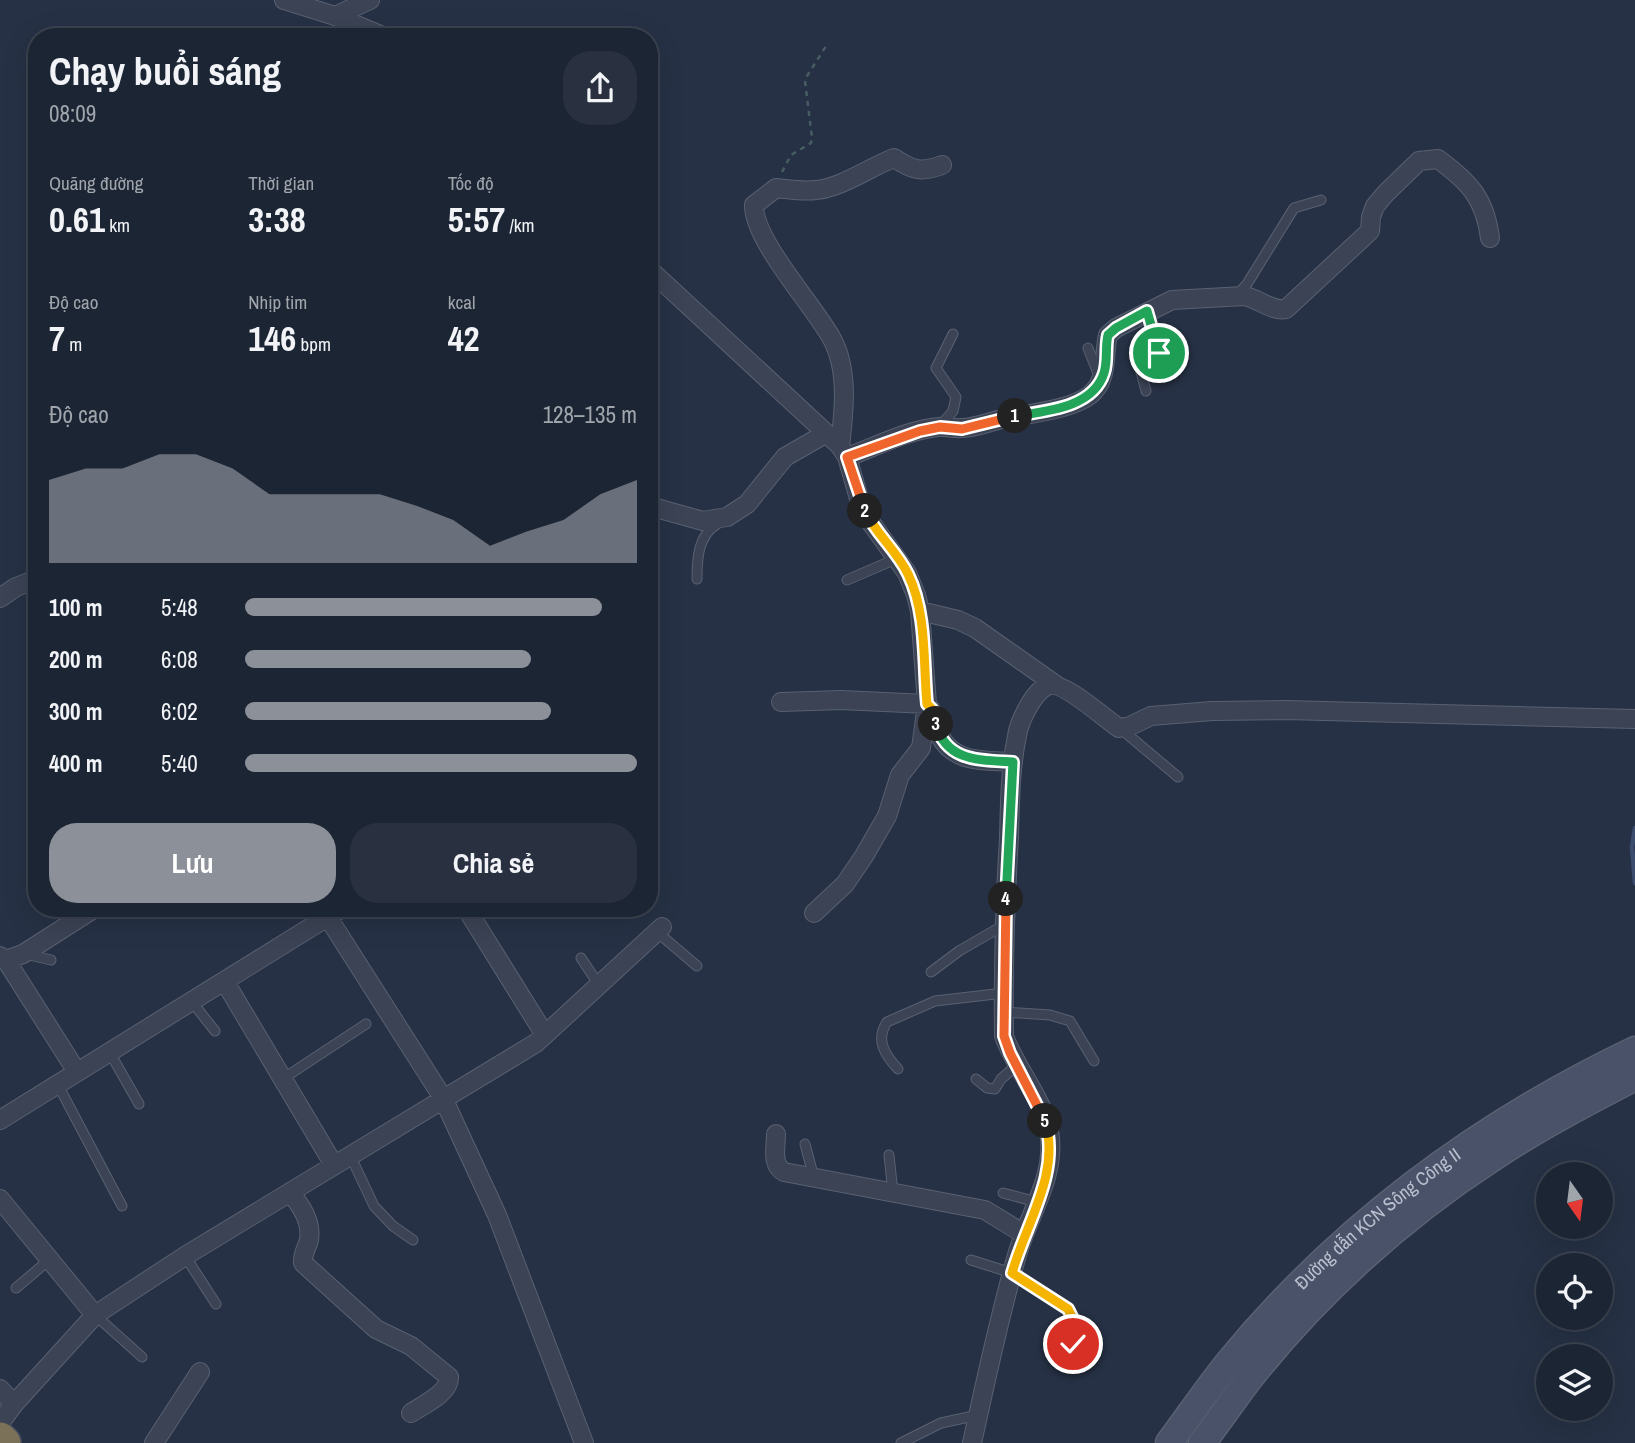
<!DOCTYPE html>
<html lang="vi">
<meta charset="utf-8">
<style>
:root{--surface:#1c2534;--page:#293140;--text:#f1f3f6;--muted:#a0a5ac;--line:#3a424f;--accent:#8c9099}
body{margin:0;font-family:"Archivo Narrow",sans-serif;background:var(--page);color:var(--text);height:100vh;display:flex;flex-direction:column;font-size:26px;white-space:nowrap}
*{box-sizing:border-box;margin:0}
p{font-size:23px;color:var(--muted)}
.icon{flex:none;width:38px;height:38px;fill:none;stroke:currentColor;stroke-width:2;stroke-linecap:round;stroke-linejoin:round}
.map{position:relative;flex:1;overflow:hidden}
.side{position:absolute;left:28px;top:28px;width:630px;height:889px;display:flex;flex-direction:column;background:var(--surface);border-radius:28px;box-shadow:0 7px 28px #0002,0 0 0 2px var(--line)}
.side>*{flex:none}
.needle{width:46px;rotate:166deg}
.controls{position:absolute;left:1536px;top:1162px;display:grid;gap:14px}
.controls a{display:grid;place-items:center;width:77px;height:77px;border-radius:50%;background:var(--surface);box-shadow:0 7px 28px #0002,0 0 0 2px var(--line);font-size:35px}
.pin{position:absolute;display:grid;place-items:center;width:60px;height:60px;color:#fff;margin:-30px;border:4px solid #fff;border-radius:50%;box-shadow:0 2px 7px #0007}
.km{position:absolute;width:35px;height:35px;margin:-18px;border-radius:50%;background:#222;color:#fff;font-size:19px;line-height:35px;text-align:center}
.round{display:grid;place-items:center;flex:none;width:74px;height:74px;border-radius:28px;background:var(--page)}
.head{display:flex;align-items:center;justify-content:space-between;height:119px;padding:0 21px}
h1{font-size:38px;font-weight:700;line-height:52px}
.figures{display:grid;grid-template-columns:repeat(3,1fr);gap:10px;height:119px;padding:7px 21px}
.figures div{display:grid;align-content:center}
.figures b{font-size:35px;font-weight:700}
.figures small{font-size:19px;font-weight:400}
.figures p{font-size:19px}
.chart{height:196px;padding:14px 21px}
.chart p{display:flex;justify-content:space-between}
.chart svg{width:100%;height:126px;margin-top:7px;fill:var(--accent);opacity:.7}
.button{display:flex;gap:14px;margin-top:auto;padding:14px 21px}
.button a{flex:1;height:80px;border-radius:28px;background:var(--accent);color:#fff;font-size:28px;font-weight:700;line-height:80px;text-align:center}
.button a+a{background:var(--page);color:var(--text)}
ul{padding:0 21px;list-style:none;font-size:23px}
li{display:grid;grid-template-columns:112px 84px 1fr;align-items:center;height:52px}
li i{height:18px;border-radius:9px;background:var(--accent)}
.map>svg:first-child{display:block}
</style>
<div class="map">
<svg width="1635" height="1443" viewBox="0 0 1635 1443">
<rect width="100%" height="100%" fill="#263145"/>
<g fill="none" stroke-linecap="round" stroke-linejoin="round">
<path stroke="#3b4c6e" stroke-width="4.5" d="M1635 828 1632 847 1635 883"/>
<g stroke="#596172" stroke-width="11">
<path id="lane" d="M1238 294 1247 284 1294 208 1321 200
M1088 348 1099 376
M1146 391 1139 365 1157 358 1159 353 1147 311
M941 425 953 411 956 397 936 368 953 334
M697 579C697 558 698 536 717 524
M847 580 898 558
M1121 729 1178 777
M657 932 697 966
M25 954 51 960
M581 958 599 985
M931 972 959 951 1004 925
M192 1002 215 1031
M1004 1012 1050 1015 1070 1021 1094 1061
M110 1053 139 1104
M898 1069C885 1055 875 1040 887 1022L935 1001 1004 993
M284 1078 366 1024
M976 1079 987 1088 995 1089 1001 1079 1017 1065
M58 1085 122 1206
M805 1144 814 1178
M350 1155 374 1206 393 1226 413 1240
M889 1155 893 1193
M1003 1193 1037 1202
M185 1256 216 1304
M971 1260 1012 1273 1068 1309 1072 1317 1073 1344
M16 1288 49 1260
M95 1315 142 1357
M901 1443 941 1423 978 1415"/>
</g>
<g stroke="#596172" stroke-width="20">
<path id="street" d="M284 0 335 16 385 37
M335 16 370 0
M649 269 840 446 847 457 860 502 869 520 907 573 916 595 920 611 927 704 921 748 900 775 887 816 864 856 845 884 814 913
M840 446C844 412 849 370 832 339 815 307 753 240 754 205L776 188C788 189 803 192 816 190 841 188 870 167 894 158 912 170 921 173 942 165
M847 457C875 447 910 429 939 427 946 426 953 429 961 428 975 428 988 422 1002 419 1026 414 1071 410 1090 395 1109 379 1103 356 1108 335L1116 328 1172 300 1244 296C1258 298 1272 312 1286 309L1370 231 1371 217 1375 206 1386 193 1419 161 1438 159C1469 182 1485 198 1490 238
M649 506 703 521 727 517 747 504 785 457 825 434
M0 598 16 587 37 579
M920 611 958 620 975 628 1056 685
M781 702 841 700 927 704C935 713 934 724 939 734 953 764 985 760 1013 762
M322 908 443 1098 497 1215 584 1443
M466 908 545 1035
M0 956 6 960 77 1072
M6 960 23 954 95 908
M225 982 334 1165
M0 1120 342 908
M776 1134C776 1147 771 1165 784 1172L985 1210 1024 1234
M290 1192C301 1206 312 1221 309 1240 307 1248 302 1254 303 1263L376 1329 411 1346 449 1377C450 1393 423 1405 411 1413
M0 1199 95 1315
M0 1389 14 1404
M0 1423 14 1404 95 1315 185 1256 536 1043 662 927
M154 1443 200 1372
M972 1443C986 1380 999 1317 1017 1255 1028 1216 1054 1180 1050 1138 1046 1101 1016 1070 1004 1036 1003 969 1005 903 1009 837 1010 804 1010 769 1017 736 1019 722 1033 692 1047 686 1062 679 1105 719 1119 728L1130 726 1151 716 1212 711 1286 710 1635 719"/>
</g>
<g stroke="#596172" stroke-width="29">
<g id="secondary">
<path id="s1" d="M1169 1443C1189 1416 1208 1388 1229 1362 1340 1227 1478 1125 1635 1050"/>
<path d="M1202 1443C1218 1422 1233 1400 1249 1379 1316 1294 1401 1217 1492 1158 1537 1128 1587 1102 1635 1077"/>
</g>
</g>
<g stroke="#454e5f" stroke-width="36">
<path id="highway" d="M0 1439 4 1443"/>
</g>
<path stroke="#475d62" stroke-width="2.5" stroke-dasharray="5 5" stroke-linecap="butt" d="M782 172 791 155 811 143 812 138 805 81 807 76 828 43"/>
<use href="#lane" stroke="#3b4354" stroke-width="9"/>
<use href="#street" stroke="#3b4354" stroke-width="18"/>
<use href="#secondary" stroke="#495268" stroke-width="26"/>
<use href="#highway" stroke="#7b7058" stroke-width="33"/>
</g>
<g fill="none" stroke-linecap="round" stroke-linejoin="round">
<g stroke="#fff" stroke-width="14">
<path id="split-1" d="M1015 416C1046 411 1093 408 1104 373 1108 361 1105 347 1108 335L1116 328 1147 311 1159 353"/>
</g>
<g stroke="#fff" stroke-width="14">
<path id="split-2" d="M865 511 847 457 920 431 940 427 962 429 1015 416"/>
</g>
<g stroke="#fff" stroke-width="14">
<path id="split-3" d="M865 511C876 534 897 551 908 574 927 613 923 662 927 704L932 709 936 724"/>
</g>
<g stroke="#fff" stroke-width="14">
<path id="split-4" d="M936 724C946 762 980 760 1013 762L1006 899"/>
</g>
<g stroke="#fff" stroke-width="14">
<path id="split-5" d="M1006 899 1004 1036 1010 1053 1045 1121"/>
</g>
<g stroke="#fff" stroke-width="14">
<path id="split-6" d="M1045 1121C1061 1173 1026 1223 1012 1273L1068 1309 1072 1317 1073 1344"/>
</g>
<use href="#split-1" stroke="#22a559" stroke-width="9"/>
<use href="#split-2" stroke="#f0652b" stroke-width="9"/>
<use href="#split-3" stroke="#f5b400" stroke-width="9"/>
<use href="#split-4" stroke="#22a559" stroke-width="9"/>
<use href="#split-5" stroke="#f0652b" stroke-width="9"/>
<use href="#split-6" stroke="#f5b400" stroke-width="9"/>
</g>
<g text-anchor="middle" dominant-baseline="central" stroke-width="5" stroke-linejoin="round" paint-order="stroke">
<g font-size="19" fill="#b9bfce" stroke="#1f283a">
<text stroke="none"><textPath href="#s1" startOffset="308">Đường dẫn KCN Sông Công II</textPath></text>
</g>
</g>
</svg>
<div class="controls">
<a><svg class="needle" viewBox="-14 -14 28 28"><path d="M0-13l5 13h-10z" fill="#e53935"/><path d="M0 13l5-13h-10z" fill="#a0a5ac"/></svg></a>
<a><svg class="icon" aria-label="locate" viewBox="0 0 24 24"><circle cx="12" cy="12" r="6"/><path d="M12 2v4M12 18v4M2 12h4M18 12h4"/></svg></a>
<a><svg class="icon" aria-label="layers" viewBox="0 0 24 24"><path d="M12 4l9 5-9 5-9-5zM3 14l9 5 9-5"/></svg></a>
</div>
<div class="pin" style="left:1159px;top:353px;background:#1e9e55"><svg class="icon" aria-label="arrive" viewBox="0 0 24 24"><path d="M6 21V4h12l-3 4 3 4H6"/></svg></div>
<div class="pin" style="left:1073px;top:1344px;background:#d93025"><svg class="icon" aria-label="check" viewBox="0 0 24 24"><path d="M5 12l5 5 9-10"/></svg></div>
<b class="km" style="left:1015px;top:416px">1</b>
<b class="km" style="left:865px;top:511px">2</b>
<b class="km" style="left:936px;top:724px">3</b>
<b class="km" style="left:1006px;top:899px">4</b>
<b class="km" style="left:1045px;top:1121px">5</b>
<section class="side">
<div class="head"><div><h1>Chạy buổi sáng</h1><p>08:09</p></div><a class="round"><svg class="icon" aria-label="share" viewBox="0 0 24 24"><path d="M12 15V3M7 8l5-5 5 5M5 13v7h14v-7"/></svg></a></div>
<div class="figures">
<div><p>Quãng đường</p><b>0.61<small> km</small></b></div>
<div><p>Thời gian</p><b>3:38</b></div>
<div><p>Tốc độ</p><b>5:57<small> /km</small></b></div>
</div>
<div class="figures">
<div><p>Độ cao</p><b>7<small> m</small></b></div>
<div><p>Nhịp tim</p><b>146<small> bpm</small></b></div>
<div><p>kcal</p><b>42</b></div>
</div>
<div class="chart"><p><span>Độ cao</span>128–135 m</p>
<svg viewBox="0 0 160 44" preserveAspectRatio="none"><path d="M0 44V15L10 11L20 11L30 6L40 6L50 11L60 20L70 20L80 20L90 20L100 24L110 29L120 38L130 33L140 29L150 20L160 15V44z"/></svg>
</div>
<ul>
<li><b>100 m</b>5:48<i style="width:91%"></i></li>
<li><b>200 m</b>6:08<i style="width:73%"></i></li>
<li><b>300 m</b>6:02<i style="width:78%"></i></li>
<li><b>400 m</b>5:40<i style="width:100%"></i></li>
</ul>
<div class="button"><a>Lưu</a><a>Chia sẻ</a></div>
</section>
</div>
